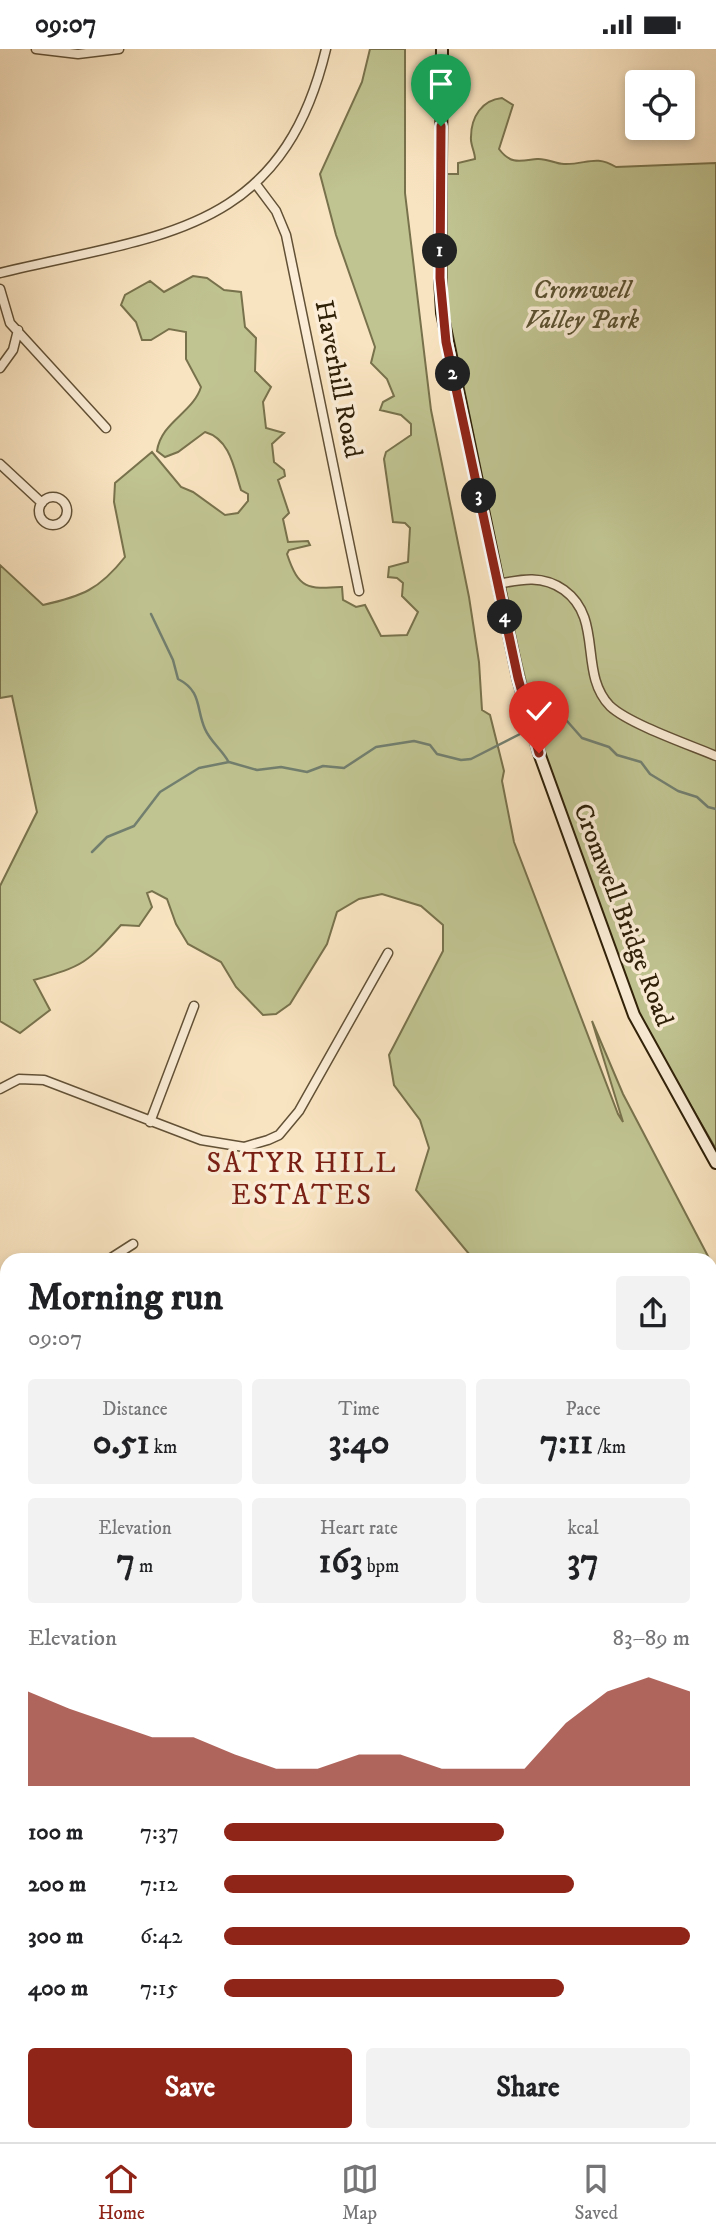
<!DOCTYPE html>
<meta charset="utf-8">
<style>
:root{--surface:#fff;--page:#f2f2f2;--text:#202124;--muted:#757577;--line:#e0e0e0;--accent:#8f2418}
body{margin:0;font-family:"IM FELL DW Pica",serif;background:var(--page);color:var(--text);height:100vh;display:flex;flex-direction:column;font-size:26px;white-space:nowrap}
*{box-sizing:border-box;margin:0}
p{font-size:23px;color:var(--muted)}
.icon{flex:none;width:38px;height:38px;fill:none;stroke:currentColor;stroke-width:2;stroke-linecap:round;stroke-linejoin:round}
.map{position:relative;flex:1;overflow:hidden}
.drawer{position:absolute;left:0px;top:1204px;width:718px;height:889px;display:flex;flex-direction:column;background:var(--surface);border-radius:21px 21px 0 0;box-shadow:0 4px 10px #0003}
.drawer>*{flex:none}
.fabs{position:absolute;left:625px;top:21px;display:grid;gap:14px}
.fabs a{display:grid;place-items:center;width:70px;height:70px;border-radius:7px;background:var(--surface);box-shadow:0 4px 10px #0003;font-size:35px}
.pin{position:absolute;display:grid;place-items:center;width:60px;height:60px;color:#fff;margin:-72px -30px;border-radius:50% 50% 50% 0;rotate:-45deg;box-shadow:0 0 7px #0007}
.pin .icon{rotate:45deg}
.km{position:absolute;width:35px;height:35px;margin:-18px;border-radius:50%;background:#222;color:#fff;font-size:19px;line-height:35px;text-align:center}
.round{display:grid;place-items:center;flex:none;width:74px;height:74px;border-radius:7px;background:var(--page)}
.head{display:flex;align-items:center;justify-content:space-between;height:119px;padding:0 28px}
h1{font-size:38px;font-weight:800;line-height:52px}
.figures{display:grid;grid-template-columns:repeat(3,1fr);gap:10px;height:119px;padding:7px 28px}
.figures div{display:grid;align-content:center;border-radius:7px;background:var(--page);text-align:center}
.figures b{font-size:35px;font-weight:800}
.figures small{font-size:19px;font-weight:400}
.figures p{font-size:19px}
.chart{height:196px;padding:14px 28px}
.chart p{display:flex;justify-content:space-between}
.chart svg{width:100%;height:126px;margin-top:7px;fill:var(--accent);opacity:.7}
.button{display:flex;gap:14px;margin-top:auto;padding:14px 28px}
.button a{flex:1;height:80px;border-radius:7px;background:var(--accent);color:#fff;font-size:28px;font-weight:800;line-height:80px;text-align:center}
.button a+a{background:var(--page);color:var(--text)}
ul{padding:0 28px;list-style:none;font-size:23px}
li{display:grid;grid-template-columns:112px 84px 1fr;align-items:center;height:52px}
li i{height:18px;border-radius:9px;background:var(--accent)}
.status{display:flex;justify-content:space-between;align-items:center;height:49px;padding:0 35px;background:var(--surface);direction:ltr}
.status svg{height:19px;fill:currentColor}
.menu{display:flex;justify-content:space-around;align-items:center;height:98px;border-top:2px solid var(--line);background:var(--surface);font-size:19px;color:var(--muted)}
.menu a{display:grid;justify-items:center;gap:4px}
.menu .current{color:var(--accent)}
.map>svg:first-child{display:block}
</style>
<div class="status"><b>09:07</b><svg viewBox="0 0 49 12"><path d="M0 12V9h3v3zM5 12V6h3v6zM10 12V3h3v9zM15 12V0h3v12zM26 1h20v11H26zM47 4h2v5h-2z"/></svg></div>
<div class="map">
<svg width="716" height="2093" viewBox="0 0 716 2093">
<rect width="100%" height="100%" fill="#f9e4c1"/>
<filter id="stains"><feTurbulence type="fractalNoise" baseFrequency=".00286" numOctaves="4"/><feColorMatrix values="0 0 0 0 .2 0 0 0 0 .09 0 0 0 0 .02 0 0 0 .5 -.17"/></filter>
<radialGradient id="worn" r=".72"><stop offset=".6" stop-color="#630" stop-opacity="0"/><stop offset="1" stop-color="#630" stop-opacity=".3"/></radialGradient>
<path fill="#c0c491" stroke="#78724c" stroke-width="2" d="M370 0H405V144L431 361 469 548 479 613 482 661 490 666 504 722 502 732 514 793 618 1065 623 1073 592 972 623 1045 710 1211H474L416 1141 429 1099 420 1071 394 1036 389 1006 443 902V876L421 857 382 845 359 850 337 863 327 895 290 955 276 965 263 966 236 938 221 913 188 895 176 875 167 850 152 842 147 844 152 858 139 877 121 876C87 914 84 917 34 931L50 961 20 984 0 972V837L37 763 12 647 0 649V516L43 556C82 547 99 541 125 508L114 453 115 434 152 403 181 438 193 443 225 466 238 464 248 452V445L241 441C234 419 230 390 205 383L178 403 165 408 157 402C161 373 193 364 201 338L186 310V283L169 280 151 291H142L136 273 121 256 125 246 150 232 164 243 193 227 207 229 224 241 241 243 245 278 256 289 255 322 271 338 263 353 266 379 284 384 272 395 274 413 284 421 285 427 278 431 289 464 283 470 288 493 308 492 310 496 289 501 287 505C299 541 308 540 342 538L343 551 356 558 365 556 381 587 407 586 418 563 402 547 403 534 397 529 388 528 389 518 408 513 410 479 405 474 393 473 384 410 386 403 411 386V375L401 366 380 361 383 353 394 347 387 330 371 314 375 298 336 186 320 125 362 33Z
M502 49 513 56 499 100C511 116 520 112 537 110 547 109 555 115 564 115 586 116 595 105 616 118L716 114V1100L643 975 576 798 539 687 512 575 447 263V125H458V114L475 110C475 103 470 95 471 88 471 68 482 51 502 49Z
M710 1212 716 1226V1855L710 1836Z
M511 2086H621L624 2093H528Z"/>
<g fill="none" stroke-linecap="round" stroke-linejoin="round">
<path stroke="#727f6f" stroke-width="2.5" d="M151 565 173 611 178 630C202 642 196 660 205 680 210 692 222 701 228 712
M539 672 551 667 567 672 582 689 609 698 617 706 641 713 650 725 678 742 697 748 708 758 716 760
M92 803 107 788 134 777 160 743 199 719 229 713 257 721 281 718 307 723 323 717 344 719 376 698 414 692 430 696 437 705 461 711 471 710 524 683
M710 1425 716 1423"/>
<g stroke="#625136" stroke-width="11">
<path id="street" d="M36 0 78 5 119 0
M255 134 276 162 286 186 359 542
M0 224C159 185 281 187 326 0
M0 240 10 274 106 379
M0 319 13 301 18 281
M0 415 42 454
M39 462a14 14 0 1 1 28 0a14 14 0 1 1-28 0Z
M498 535C522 530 543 526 564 541 604 570 578 624 610 657 629 675 690 696 716 707
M0 1040 19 1030 44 1031 201 1091 244 1098 268 1091 279 1086 299 1062 388 904
M150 1073 194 957
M108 1211 133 1195
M0 1316 7 1309
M710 2032 716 2031
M0 2058 7 2057
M130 2086 154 2093
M275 2093 278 2086
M407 2093 413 2086"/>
</g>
<g stroke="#2f2008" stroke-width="14">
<path id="secondary" d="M442 0 440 229 442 264 518 629 539 704 634 966 716 1114
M0 1740 7 1747
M486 2086 502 2093"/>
</g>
<use href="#street" stroke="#fbedd7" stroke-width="8"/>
<use href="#secondary" stroke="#fbedd7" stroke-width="10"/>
</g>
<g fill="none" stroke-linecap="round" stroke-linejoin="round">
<g stroke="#fff" stroke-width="14">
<path id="route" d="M441 77 440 229 446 293 518 629 539 704"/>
</g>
<use href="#route" stroke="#8f2418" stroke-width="9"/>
</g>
<g text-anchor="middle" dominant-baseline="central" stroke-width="7" stroke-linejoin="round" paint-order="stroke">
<g font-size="26" font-style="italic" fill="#5a5131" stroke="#fbedd7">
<text x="582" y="241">Cromwell<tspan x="582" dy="30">Valley Park</tspan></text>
</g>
<g font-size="26" fill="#2f2008" stroke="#fbedd7">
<text transform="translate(338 330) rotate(79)">Haverhill Road</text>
<text transform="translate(623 866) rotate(69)">Cromwell Bridge Road</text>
</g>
<g font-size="28" letter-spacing="2" fill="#7a1f14" stroke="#fbedd7">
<text x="302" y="1114">SATYR HILL<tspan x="302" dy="32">ESTATES</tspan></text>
</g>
</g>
<rect width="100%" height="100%" filter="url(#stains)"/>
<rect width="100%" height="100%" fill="url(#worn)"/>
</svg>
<div class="fabs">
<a><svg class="icon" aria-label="locate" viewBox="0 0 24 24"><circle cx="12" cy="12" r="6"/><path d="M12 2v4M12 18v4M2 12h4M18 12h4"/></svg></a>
</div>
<div class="pin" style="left:441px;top:77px;background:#1e9e55"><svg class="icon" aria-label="arrive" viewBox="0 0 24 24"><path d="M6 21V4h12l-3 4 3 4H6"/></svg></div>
<div class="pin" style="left:539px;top:704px;background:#d93025"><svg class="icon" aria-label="check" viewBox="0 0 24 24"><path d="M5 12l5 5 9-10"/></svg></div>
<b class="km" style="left:440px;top:202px">1</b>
<b class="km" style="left:453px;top:325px">2</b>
<b class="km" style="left:479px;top:447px">3</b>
<b class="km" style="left:505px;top:568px">4</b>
<section class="drawer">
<div class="head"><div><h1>Morning run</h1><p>09:07</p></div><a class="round"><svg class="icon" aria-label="share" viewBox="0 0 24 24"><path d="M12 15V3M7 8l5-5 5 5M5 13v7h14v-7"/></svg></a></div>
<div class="figures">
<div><p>Distance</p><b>0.51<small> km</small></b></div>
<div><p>Time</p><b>3:40</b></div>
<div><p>Pace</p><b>7:11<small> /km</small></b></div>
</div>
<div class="figures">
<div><p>Elevation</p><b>7<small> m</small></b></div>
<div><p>Heart rate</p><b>163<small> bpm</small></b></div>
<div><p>kcal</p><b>37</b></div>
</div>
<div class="chart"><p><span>Elevation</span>83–89 m</p>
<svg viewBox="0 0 160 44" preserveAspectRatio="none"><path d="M0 44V11L10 17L20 22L30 27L40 27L50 33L60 38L70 38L80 33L90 33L100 38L110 38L120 38L130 22L140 11L150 6L160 11V44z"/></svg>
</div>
<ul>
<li><b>100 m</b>7:37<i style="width:60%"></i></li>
<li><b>200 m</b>7:12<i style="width:75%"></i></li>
<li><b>300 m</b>6:42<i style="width:100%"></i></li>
<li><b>400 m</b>7:15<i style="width:73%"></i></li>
</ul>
<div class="button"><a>Save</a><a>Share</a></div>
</section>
</div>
<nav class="menu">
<a class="current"><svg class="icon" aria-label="home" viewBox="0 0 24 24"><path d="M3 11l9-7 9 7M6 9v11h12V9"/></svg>Home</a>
<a><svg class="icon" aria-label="map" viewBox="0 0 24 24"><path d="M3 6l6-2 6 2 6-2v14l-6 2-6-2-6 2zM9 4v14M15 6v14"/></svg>Map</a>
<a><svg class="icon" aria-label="saved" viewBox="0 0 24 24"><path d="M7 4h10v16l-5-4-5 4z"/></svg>Saved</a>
</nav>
